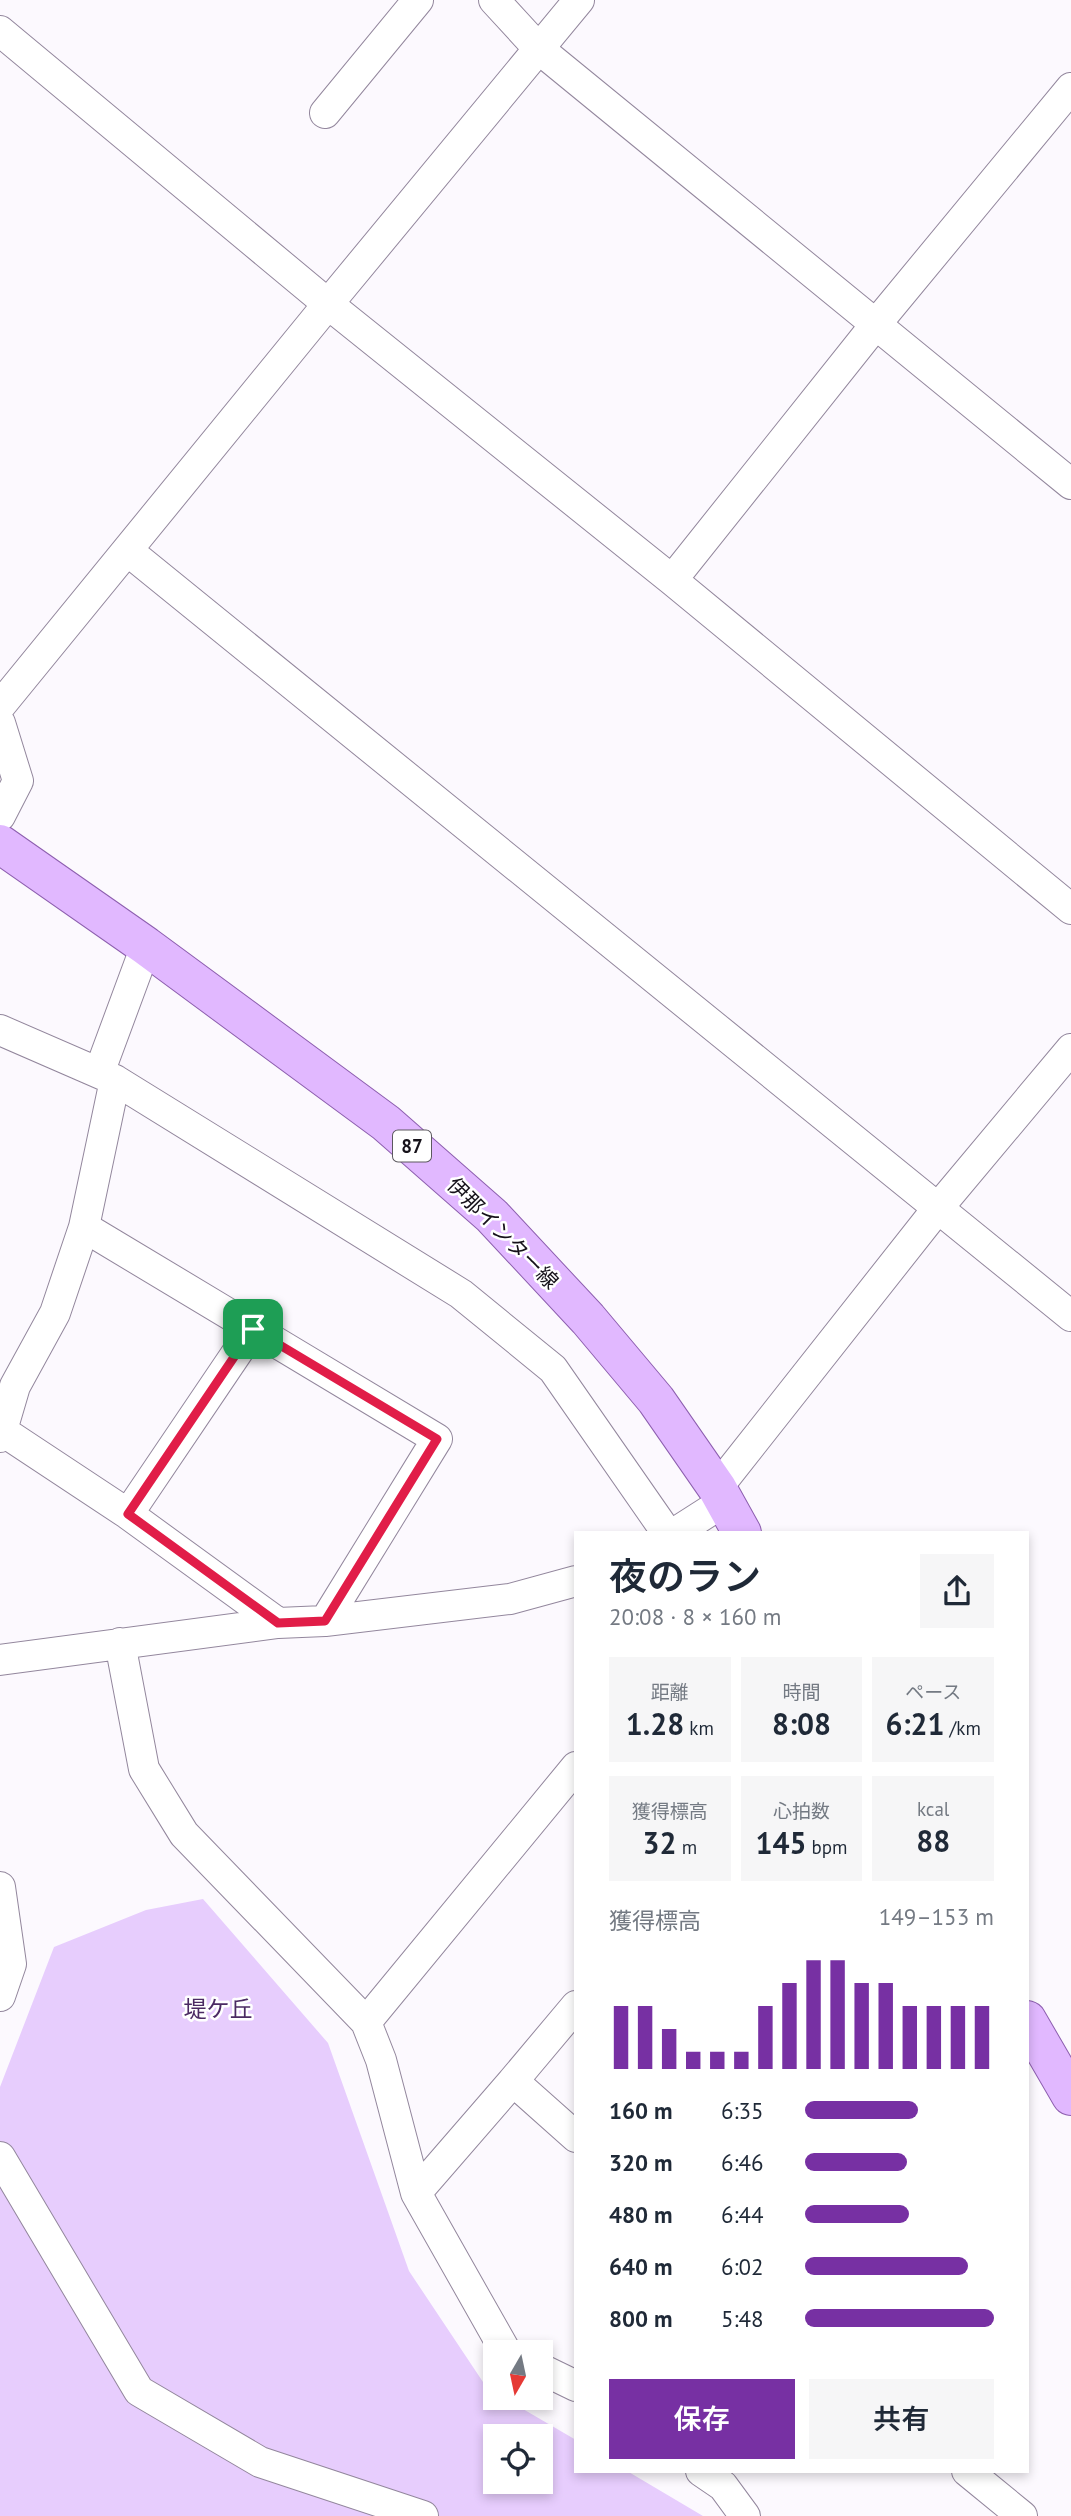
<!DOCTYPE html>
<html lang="ja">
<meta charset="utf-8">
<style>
:root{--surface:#fff;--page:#f6f6f7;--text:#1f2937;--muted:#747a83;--accent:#7730a3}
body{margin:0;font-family:"PT Sans","Noto Sans JP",sans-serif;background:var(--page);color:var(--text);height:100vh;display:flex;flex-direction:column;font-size:26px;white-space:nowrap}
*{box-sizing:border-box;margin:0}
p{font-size:23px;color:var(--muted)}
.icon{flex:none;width:38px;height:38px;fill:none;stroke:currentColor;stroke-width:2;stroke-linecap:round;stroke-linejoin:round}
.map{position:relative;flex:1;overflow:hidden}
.side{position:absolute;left:574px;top:1531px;width:455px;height:942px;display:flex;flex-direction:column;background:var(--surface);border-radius:0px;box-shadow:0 4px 10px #0003}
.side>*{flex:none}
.needle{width:46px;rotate:189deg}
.buttons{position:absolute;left:483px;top:2340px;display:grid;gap:14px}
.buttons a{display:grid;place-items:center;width:70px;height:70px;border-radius:0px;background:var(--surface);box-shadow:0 4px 10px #0003;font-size:35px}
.pin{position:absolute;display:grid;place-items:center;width:60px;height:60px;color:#fff;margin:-30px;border-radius:14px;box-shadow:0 4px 10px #0006}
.round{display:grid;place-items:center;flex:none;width:74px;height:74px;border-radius:0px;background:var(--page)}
.headline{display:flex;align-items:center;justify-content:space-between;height:119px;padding:0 35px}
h1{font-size:38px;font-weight:600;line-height:52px}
.metrics{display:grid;grid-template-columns:repeat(3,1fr);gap:10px;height:119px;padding:7px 35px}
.metrics div{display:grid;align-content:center;border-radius:0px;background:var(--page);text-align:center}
.metrics b{font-size:30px;font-weight:600}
.metrics small{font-size:19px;font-weight:400}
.metrics p{font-size:19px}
.chart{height:196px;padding:14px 35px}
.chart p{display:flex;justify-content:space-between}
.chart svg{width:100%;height:126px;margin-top:7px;stroke:var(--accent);stroke-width:6}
.button{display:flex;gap:14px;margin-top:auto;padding:14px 35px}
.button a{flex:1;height:80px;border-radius:0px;background:var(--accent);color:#fff;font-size:28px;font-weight:600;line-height:80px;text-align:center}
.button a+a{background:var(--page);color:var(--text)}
ul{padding:0 35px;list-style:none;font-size:23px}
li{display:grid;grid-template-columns:112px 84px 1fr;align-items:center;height:52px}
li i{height:18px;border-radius:9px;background:var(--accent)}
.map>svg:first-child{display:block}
</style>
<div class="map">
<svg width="1071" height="2516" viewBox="0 0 1071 2516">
<rect width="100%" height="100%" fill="#fcf9fe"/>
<path fill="#e7cdfd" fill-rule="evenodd" d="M203 1899 328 2043 409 2271 487 2388 495 2393V2398H504L576 2440V2471H627L703 2516H0V2087L54 1947 146 1910ZM495 2436H541V2482H495Z"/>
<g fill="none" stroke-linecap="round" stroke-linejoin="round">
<g stroke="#93879d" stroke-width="32">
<path id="street" d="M494 0 539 49 1071 484
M0 31 328 304 672 580 1071 909
M325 113 418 0
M128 551 1071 1316
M672 580 876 324 1071 88
M0 706 328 304 579 0
M0 723 18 781 0 816
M0 1030 115 1080 461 1294 553 1369 667 1533
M99 1073 146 946
M84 1227 437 1439 325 1621
M1 1430 128 1514 278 1623
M0 1437 15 1386 55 1313 84 1227 115 1080
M717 1488 938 1208 1071 1049
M128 1514 253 1329
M675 1533 725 1501
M120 1643 144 1769 184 1834 366 2022 381 2060 416 2193 506 2352
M0 1660 278 1623 325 1621 510 1599 576 1581
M0 1887 11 1964 0 1996
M366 2022 576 1767
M513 2081 576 2006
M0 2157 139 2391 260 2462 423 2516
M416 2193 513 2081 576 2137
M541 2369 576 2386
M701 2471 723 2486 745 2516
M967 2471 1022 2516"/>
</g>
<g stroke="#8d5faf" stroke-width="40">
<path id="primary" d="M0 844 146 946 386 1123 492 1216 588 1319 656 1400 717 1488 742 1533
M1027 2020 1071 2096"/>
</g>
<use href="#street" stroke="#fff" stroke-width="30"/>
<use href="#primary" stroke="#e1b8ff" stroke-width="38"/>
</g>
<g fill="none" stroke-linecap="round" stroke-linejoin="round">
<g stroke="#fff" stroke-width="14">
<path id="route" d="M253 1329 437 1439 325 1621 278 1623 128 1514Z"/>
</g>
<use href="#route" stroke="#e11d48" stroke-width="9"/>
</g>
<g text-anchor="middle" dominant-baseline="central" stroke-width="5" stroke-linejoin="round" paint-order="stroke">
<rect fill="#fff" stroke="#5c595f" stroke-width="2" x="393" y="1130.5" width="38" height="31" rx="5"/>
<g font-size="19" font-weight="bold" fill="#16121a">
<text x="412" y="1146">87</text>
</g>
<g font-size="21" fill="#16121a" stroke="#fff">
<text transform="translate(503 1233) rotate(45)">伊那インター線</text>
</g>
<g font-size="23" fill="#4b2a63" stroke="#fff">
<text x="218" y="2008">堤ケ丘</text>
</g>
</g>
</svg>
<div class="buttons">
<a><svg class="needle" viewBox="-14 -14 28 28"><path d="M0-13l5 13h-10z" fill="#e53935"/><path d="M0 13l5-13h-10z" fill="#747a83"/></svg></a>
<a><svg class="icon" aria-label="locate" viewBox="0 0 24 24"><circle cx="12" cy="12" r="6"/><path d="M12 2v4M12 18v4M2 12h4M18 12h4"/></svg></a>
</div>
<div class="pin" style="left:253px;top:1329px;background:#1e9e55"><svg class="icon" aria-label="arrive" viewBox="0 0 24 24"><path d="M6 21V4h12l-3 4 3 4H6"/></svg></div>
<section class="side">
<div class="headline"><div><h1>夜のラン</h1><p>20:08 · 8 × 160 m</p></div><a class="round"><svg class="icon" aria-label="share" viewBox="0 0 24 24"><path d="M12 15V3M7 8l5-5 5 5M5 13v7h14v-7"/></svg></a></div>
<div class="metrics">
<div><p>距離</p><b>1.28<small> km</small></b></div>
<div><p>時間</p><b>8:08</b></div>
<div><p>ペース</p><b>6:21<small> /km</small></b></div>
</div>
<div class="metrics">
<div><p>獲得標高</p><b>32<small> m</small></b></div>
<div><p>心拍数</p><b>145<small> bpm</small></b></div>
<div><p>kcal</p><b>88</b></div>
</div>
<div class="chart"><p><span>獲得標高</span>149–153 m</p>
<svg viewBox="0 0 160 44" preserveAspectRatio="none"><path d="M5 44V22M15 44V22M25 44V30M35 44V38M45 44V38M55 44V38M65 44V22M75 44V14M85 44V6M95 44V6M105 44V14M115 44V14M125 44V22M135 44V22M145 44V22M155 44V22"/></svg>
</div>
<ul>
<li><b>160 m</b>6:35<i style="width:60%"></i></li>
<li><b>320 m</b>6:46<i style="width:54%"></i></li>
<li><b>480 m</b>6:44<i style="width:55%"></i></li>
<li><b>640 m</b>6:02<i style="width:86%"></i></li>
<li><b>800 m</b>5:48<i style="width:100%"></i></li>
</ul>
<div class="button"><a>保存</a><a>共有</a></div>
</section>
</div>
